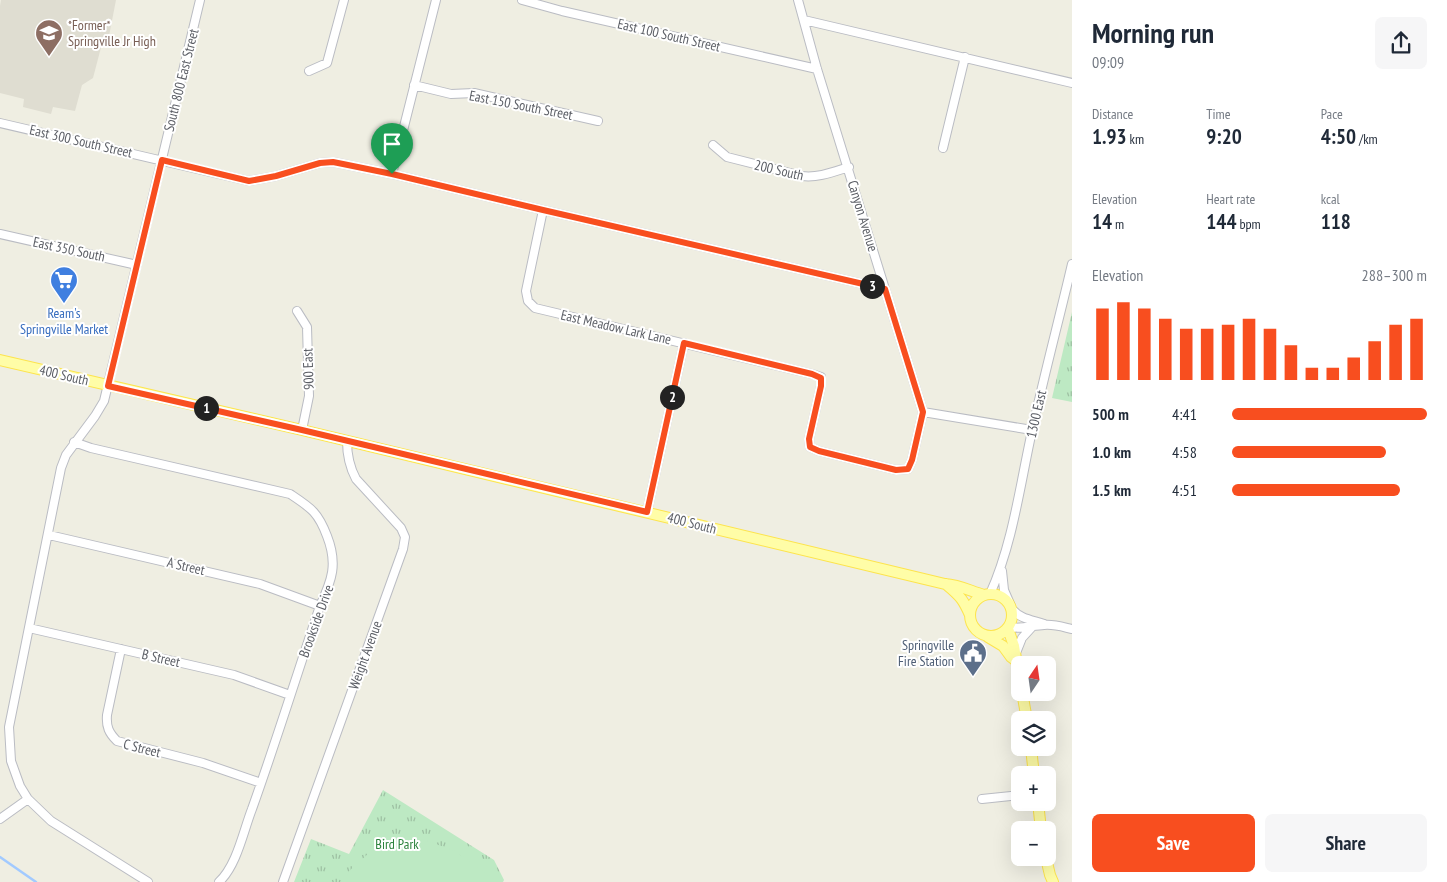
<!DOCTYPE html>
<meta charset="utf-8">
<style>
:root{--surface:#fff;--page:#f6f6f7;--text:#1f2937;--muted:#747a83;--accent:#f84e1f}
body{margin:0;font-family:"PT Sans Narrow",sans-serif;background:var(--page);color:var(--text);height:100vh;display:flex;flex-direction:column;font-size:19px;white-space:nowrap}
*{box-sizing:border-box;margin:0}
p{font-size:16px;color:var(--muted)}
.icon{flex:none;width:28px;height:28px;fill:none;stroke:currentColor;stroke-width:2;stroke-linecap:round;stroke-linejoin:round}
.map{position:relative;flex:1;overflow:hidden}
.details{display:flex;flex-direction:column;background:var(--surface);width:375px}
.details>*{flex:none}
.needle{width:32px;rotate:13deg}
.buttons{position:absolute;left:1011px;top:656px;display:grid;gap:10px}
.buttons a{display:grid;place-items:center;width:45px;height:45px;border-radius:8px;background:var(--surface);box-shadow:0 5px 20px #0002;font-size:25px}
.pin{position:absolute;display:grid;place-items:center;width:42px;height:42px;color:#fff;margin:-51px -21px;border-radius:50% 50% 50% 0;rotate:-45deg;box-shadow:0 0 5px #0007}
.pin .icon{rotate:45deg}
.km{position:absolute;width:25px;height:25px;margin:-12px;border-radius:50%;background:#222;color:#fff;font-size:14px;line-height:25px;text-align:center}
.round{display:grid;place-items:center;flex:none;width:52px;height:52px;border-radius:8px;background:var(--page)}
.summary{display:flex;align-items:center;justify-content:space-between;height:85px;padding:0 20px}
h1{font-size:28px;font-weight:700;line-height:38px}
.metrics{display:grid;grid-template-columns:repeat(3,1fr);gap:8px;height:85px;padding:5px 20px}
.metrics div{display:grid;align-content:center}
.metrics b{font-size:21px;font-weight:700}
.metrics small{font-size:14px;font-weight:400}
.metrics p{font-size:14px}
.chart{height:140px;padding:10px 20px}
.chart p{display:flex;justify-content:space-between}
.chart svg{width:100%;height:90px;margin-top:5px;stroke:var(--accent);stroke-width:6}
.action{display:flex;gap:10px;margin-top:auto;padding:10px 20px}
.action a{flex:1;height:58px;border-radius:8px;background:var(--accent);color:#fff;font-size:20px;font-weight:700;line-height:58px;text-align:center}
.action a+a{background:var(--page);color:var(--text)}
ul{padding:0 20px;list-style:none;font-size:16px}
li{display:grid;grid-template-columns:80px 60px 1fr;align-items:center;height:38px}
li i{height:12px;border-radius:6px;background:var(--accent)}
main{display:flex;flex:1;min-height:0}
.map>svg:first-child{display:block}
</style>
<main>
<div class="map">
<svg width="1072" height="882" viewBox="0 0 1072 882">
<defs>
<pattern id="grass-tufts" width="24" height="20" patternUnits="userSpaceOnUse" patternTransform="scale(1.25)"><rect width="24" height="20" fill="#bde9c3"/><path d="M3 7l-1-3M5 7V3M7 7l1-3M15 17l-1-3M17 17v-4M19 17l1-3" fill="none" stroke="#9dc0a2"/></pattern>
</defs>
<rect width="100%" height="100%" fill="#efeee2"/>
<path fill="#dfddd1" d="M1 0H116L109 36H104L93 78 82 85 75 111 53 107 51 114 23 107 24 99 0 93V6Z"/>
<path fill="url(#grass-tufts)" d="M1072 312V402L1052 398Z
M383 790 494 860 504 880 503 882H294L311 839 349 854Z"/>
<path fill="#bde9c3" d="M422 839 455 851 496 881V882H345L349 871 380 843Z"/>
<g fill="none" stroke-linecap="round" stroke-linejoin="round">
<path stroke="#a2caff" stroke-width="2.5" d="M0 857 36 882"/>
<g stroke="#babcc3" stroke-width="10">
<path id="minor" d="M522 0 562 11 817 69
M798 0 817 69 923 412
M804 20 1072 83
M309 71 327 63 344 0
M414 85 451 94 474 93 598 121
M0 123 249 181 276 176 320 163 333 162 343 164 392 174 543 210 885 289
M713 145 727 157 802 176C818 178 833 172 849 167
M943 148 965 57
M392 174 436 0
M543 210 526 291 528 301 535 308 812 374 821 377V386L809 439 810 447 819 451 896 470 908 469 912 460 923 412
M0 234 137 265
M297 311 307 327 309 396 302 430
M923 412 1032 430
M74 442 91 448 290 494C311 508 318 512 327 536 338 564 332 580 320 606 297 674 276 742 252 809 243 832 237 865 219 882
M647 512 684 343
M49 535 260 584 320 606
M1002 571 1004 590 1011 606
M990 594C1013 543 1020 485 1032 431 1044 375 1059 320 1072 264
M1012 609C1020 619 1033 620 1044 624
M29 628 234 675 290 695
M1009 628C1021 628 1032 626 1044 625 1054 624 1063 627 1072 629
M121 649 107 715C106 727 109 733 117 741L203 763 261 783
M1016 653 1022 638 1032 627
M982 799 1020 795
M0 819 28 799
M148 882 51 821 28 799 20 786 11 761 9 727 61 468 66 455 95 416 104 401 200 0
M283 882 403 549 405 537 401 528 356 479C349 466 347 455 347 441"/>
</g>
<g stroke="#fde44d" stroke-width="12">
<path id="major" d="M0 360 302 430 945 584C960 585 970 591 984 595
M946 584C960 597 962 597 970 615
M970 615a21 21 0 1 1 42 0a21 21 0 1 1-42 0Z
M1008 629 1014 646 1020 685
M988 637 1003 646 1011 657 1015 660
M1022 692 1027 720
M1031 748 1034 775
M1038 802 1041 830
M1046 858 1050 875 1053 882"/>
</g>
<use href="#minor" stroke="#fff" stroke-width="8"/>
<use href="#major" stroke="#fffda7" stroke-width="10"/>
</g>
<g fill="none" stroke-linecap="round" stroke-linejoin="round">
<g stroke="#fff" stroke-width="10">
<path id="route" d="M162 160 249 181 276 176 320 163 333 162 343 164 392 174 543 210 885 289 923 412 912 460 908 469 896 470 819 451 810 447 809 439 821 386V378L812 374 684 343 647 512 302 430 108 386Z"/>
</g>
<use href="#route" stroke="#f84e1f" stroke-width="6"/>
</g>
<defs>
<g id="school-pin" transform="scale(1.4375)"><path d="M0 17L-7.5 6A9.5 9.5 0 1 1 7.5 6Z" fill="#8d6e63" stroke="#fff"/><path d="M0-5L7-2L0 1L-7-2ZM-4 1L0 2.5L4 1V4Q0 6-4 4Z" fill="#fff"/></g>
<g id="supermarket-pin" transform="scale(1.4375)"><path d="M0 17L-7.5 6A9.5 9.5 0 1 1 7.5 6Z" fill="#3f7fe0" stroke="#fff"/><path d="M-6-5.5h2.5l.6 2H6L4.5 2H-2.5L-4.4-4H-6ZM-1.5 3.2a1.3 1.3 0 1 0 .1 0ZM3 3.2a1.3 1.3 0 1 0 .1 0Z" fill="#fff"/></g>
<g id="civic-pin" transform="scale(1.4375)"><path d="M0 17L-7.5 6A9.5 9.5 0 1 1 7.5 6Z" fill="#5c6f8a" stroke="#fff"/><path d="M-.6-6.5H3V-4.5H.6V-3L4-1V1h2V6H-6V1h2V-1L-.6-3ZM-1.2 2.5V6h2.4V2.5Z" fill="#fff"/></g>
</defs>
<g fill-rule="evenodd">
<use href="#school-pin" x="49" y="33"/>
<use href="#supermarket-pin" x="64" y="280"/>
<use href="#civic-pin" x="973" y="653"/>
</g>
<g text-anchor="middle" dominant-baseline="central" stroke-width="4" stroke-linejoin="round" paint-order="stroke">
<g font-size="14" fill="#785e54" stroke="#fff" text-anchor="start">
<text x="68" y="25">*Former*<tspan x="68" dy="16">Springville Jr High</tspan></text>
</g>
<g font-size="14" fill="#5b5e65" stroke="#fff">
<text transform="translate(669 35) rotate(13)">East 100 South Street</text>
<text transform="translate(181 80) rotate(-76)">South 800 East Street</text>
<text transform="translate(521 105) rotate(11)">East 150 South Street</text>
<text transform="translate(81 141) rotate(13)">East 300 South Street</text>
<text transform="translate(779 170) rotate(13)">200 South</text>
<text transform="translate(863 216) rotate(73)">Canyon Avenue</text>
<text transform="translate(69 249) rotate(12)">East 350 South</text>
<text transform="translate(616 327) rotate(13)">East Meadow Lark Lane</text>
<text transform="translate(308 369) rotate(-92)">900 East</text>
<text transform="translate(64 375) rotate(13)">400 South</text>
<text transform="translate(1036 414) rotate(-77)">1300 East</text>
<text transform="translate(692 523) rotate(14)">400 South</text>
<text transform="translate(186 566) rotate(13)">A Street</text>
<text transform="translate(316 621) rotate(-70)">Brookside Drive</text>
<text transform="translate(365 655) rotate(-70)">Weight Avenue</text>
<text transform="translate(161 658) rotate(13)">B Street</text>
<text transform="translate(142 748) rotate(14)">C Street</text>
</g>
<g font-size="14" fill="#366cbe" stroke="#fff">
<text x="64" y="313">Ream's<tspan x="64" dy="16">Springville Market</tspan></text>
</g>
<g font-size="14" fill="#4e5e75" stroke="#fff" text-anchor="end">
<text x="954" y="645">Springville<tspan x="954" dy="16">Fire Station</tspan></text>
</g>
<g font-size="14" fill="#2c823c" stroke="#fff">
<text x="397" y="844">Bird Park</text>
</g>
</g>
</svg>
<div class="buttons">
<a><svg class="needle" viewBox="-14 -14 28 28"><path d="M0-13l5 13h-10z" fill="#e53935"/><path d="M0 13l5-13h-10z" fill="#747a83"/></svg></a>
<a><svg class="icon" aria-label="layers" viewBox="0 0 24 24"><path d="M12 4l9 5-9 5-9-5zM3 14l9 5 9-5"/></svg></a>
<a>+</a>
<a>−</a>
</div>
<div class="pin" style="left:392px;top:174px;background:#1e9e55"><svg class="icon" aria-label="arrive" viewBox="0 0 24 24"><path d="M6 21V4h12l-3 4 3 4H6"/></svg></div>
<b class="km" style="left:206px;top:408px">1</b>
<b class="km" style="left:672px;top:397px">2</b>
<b class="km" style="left:872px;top:286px">3</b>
</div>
<section class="details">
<div class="summary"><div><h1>Morning run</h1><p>09:09</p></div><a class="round"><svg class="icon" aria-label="share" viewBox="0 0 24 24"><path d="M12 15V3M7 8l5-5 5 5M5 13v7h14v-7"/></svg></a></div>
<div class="metrics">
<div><p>Distance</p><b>1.93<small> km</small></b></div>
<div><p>Time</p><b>9:20</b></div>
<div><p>Pace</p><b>4:50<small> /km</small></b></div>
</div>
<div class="metrics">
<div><p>Elevation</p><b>14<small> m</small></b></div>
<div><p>Heart rate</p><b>144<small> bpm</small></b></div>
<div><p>kcal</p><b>118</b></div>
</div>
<div class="chart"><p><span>Elevation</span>288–300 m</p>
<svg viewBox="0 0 160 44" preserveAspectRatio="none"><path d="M5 44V9M15 44V6M25 44V9M35 44V14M45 44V19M55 44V19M65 44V17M75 44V14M85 44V19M95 44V27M105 44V38M115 44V38M125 44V33M135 44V25M145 44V17M155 44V14"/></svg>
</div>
<ul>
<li><b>500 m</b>4:41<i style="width:100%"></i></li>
<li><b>1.0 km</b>4:58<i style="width:79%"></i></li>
<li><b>1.5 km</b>4:51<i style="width:86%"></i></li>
</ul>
<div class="action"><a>Save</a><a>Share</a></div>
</section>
</main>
